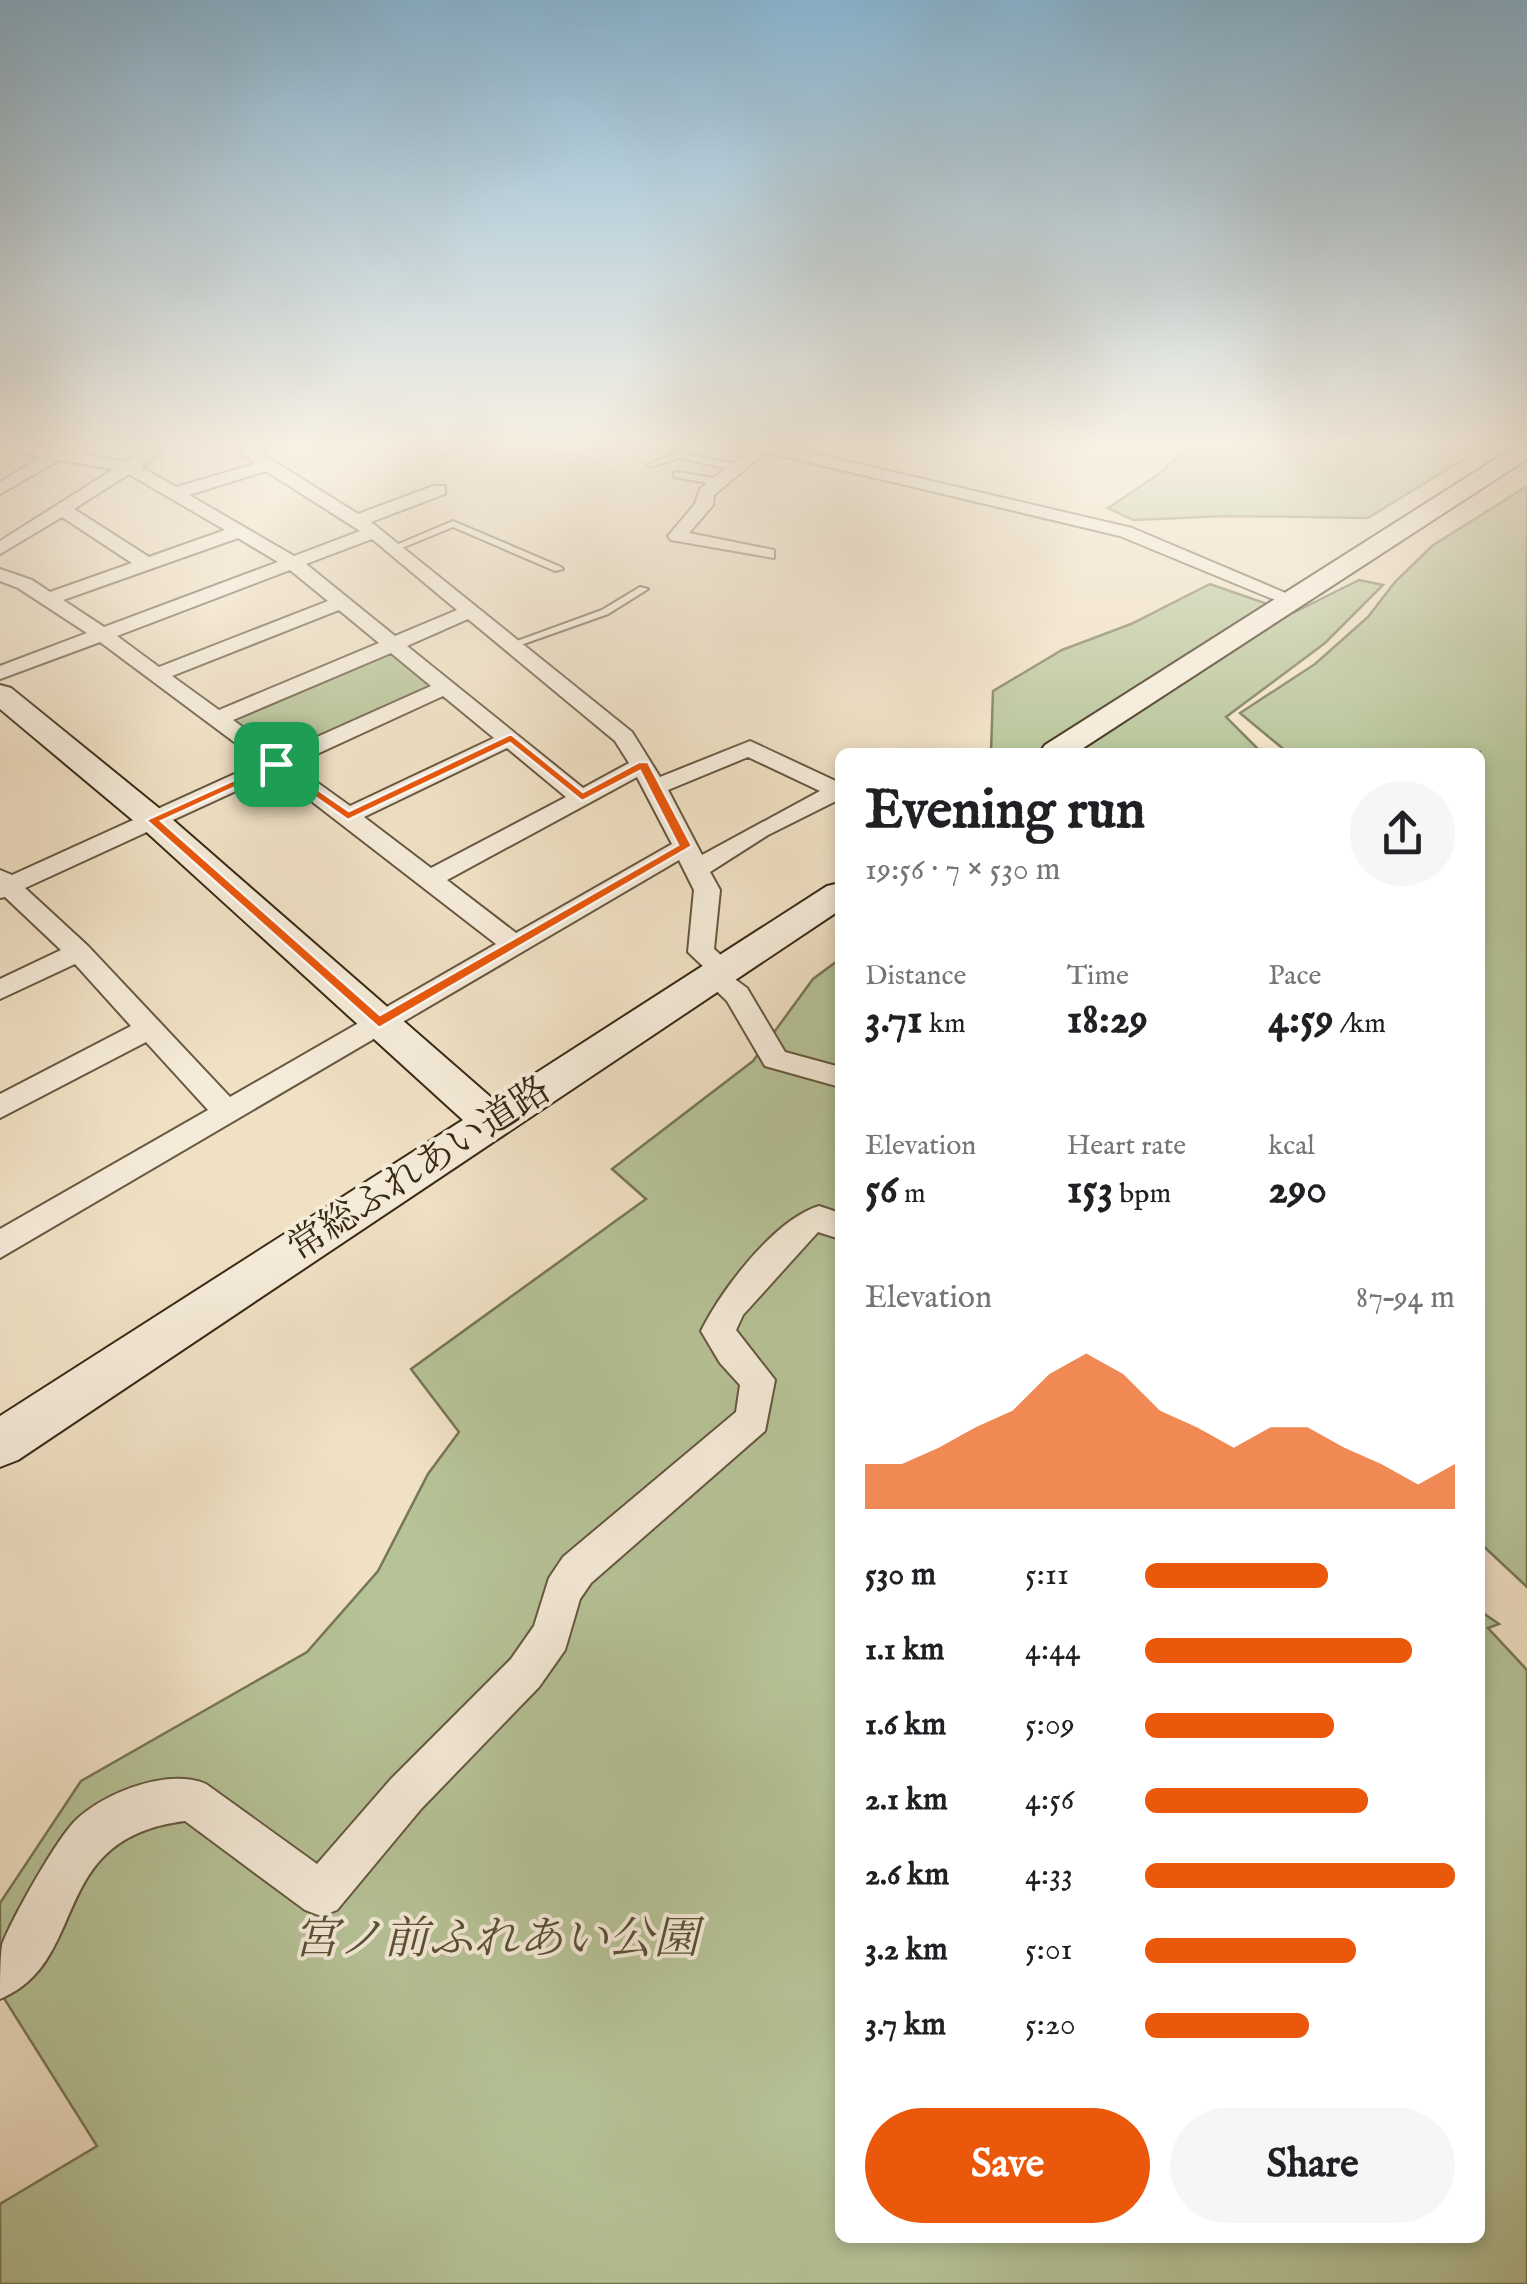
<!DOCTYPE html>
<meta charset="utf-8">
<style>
:root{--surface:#fff;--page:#f6f6f6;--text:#202124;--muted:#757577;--accent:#ea580c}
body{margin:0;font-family:"IM FELL English","Noto Serif JP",serif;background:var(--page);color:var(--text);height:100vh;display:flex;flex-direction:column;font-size:38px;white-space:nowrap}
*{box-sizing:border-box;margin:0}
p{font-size:32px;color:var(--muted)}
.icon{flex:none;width:55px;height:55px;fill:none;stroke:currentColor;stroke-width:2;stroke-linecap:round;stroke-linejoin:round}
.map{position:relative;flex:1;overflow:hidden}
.panel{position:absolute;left:835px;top:748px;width:650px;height:1495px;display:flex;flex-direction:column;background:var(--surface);border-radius:15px;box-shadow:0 5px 15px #0003}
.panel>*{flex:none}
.pin{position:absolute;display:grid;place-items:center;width:85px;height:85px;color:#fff;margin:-42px;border-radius:20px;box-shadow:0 5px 15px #0006}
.round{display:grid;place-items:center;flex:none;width:105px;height:105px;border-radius:52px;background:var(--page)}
.overview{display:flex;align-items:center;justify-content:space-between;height:170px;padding:0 30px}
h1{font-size:55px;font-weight:800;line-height:75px}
.stats{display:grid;grid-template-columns:repeat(3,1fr);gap:15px;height:170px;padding:10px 30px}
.stats div{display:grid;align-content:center}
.stats b{font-size:42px;font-weight:800}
.stats small{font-size:28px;font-weight:400}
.stats p{font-size:28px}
.chart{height:280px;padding:20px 30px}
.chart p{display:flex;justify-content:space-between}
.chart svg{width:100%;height:180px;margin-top:10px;fill:var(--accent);opacity:.7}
.button{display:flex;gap:20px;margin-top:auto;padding:20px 30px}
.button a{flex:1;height:115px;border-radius:60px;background:var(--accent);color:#fff;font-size:40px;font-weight:800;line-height:115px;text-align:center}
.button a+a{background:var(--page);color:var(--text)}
ul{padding:0 30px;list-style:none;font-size:32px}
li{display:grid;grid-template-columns:160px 120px 1fr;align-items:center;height:75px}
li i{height:25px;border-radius:12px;background:var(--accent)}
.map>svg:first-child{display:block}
</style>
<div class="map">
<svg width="1527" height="2284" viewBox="0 0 1527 2284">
<rect width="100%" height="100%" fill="#f0e0c4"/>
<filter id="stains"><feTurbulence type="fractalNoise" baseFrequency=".002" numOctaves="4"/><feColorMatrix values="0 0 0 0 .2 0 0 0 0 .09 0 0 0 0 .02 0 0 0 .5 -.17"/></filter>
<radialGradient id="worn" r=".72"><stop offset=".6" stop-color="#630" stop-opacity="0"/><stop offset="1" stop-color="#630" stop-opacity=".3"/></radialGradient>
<path fill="#b6c397" stroke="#777656" stroke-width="2.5" d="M1187 448H1482L1368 518 1226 516 1133 520 1108 508 1159 474Z
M1527 486V1587L1480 1543V752H1287L1240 713 1315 664 1368 617 1395 582 1432 546Z
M1359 580 1383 585 1325 643 1226 717 1261 752H991L993 691 1062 650 1131 624 1210 584 1293 613Z
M392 652 431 686 277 756 230 720Z
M840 959V2238H1480V1611L1499 1624 1488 1628 1527 1670V2284H0V2204L97 2146 0 1992V1903L81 1781 307 1652 378 1571 428 1474 459 1432 411 1369 646 1199 612 1169 753 1061 813 979Z"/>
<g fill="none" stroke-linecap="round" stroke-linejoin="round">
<g stroke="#665740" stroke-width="4">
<path id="lane" d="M678 453 735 464 739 467 735 470 679 458 651 467 647 465Z
M677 472 719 479 723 482 719 485 674 477V473Z
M453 521 561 567 563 569 555 571 453 527 397 550 389 548Z
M640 587 648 589 608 614 515 647 506 645 602 610Z"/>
</g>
<g stroke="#665740" stroke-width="4">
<path id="street" d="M7 448H63L69 452 126 462 148 448H167L141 467 176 487 255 464 234 448H253L358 514 433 486H445V494L371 522 632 732 660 777 750 741 840 783V799L768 835 710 872 720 890 714 949 738 970 732 977 747 988 785 1052 840 1067V1087L765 1066 727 1001 702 977 707 970 688 952 694 890 679 860 0 1258V1229L208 1110 146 1042 0 1118V1094L131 1026 75 964 0 999V979L61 950 5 897 0 898V870L12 875 261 762 100 642 0 679V666L87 633 18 588 0 581V569L32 580 50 592 132 563 62 517 0 554V541L114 469 59 460 0 494V482L41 457ZM266 471 360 531 294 556 189 495ZM129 474 225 530 149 557 74 509ZM238 538 278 562 104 627 63 600ZM372 539 457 610 395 636 306 564ZM290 570 328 601 159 667 117 636ZM339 610 379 643 219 710 172 676ZM468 619 615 741 629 763 583 788 407 646ZM391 653 431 686 279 754 233 720ZM443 696 494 738 350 806 293 765ZM507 748 566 797 431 868 364 817ZM748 757 820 791 702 855 668 790ZM275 773 496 944 230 1097 88 946 25 888ZM637 777 672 844 516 933 447 880Z
M751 448H790L1132 528 1302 600 1292 606 1285 604 1120 536 766 452 714 495 713 505 689 533 774 550V558L671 540 668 536 695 504 700 489Z
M819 1206 840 1213V1239L818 1232 743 1315 736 1330 775 1380 765 1431 591 1583 580 1599 565 1650 539 1687 421 1809 337 1910 321 1916 305 1910 185 1821C45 1838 92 1961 0 1999 0 1983 0 1960 2 1945 11 1920 58 1836 77 1819 106 1792 169 1768 206 1784L317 1864 391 1779 511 1659 534 1626 549 1578 563 1557 736 1412 740 1385 720 1363 701 1331C722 1289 774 1220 819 1206Z"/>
</g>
<g stroke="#382914" stroke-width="4">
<path id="secondary" d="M1513 448H1527V459L1077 752H1040L1045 745Z
M0 685 11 688 165 813 494 1100 827 886 840 883V910L18 1460 0 1467V1416L463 1120 141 827 0 709Z"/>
</g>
<use href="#lane" fill="#f5ebd9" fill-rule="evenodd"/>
<use href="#street" fill="#f5ebd9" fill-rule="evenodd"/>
<use href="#secondary" fill="#f5ebd9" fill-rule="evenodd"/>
</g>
<linearGradient id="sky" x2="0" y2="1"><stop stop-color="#89b7d5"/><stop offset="0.58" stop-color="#f8f1e4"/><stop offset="1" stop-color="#f8f1e4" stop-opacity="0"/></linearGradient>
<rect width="1527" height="767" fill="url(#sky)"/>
<path fill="#ea580c" stroke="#fff" stroke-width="2.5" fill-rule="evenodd" d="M511 734 583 792 639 762H648L692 846 379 1028 146 820 276 761 349 811ZM510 743 582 801 640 771 678 845 380 1015 161 821 275 769 348 820Z"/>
<g text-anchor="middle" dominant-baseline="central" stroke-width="8" stroke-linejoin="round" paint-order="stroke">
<g font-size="38" fill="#382914" stroke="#f5ebd9">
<text transform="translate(420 1170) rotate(-33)">常総ふれあい道路</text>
</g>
<g font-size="45" font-style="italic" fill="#585035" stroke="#f5ebd9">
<text x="496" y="1940">宮ノ前ふれあい公園</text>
</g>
</g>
<rect width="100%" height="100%" filter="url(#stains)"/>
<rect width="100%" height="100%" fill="url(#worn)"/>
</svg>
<div class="pin" style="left:276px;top:764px;background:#1e9e55"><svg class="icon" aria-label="arrive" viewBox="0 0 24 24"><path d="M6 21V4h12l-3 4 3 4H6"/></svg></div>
<section class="panel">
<div class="overview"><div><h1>Evening run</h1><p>19:56 · 7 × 530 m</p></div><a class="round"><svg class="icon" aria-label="share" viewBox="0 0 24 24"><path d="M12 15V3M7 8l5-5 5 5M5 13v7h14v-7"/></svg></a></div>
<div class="stats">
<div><p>Distance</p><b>3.71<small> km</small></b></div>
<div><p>Time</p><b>18:29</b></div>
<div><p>Pace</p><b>4:59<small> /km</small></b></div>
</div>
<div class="stats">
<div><p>Elevation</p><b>56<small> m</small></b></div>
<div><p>Heart rate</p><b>153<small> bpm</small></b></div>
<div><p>kcal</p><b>290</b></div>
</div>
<div class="chart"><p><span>Elevation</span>87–94 m</p>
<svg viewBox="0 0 160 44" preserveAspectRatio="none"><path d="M0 44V33L10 33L20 29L30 24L40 20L50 11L60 6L70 11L80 20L90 24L100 29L110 24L120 24L130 29L140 33L150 38L160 33V44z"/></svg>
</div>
<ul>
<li><b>530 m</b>5:11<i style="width:59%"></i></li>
<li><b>1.1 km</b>4:44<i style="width:86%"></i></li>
<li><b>1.6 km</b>5:09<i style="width:61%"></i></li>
<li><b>2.1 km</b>4:56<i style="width:72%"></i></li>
<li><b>2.6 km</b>4:33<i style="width:100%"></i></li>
<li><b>3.2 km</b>5:01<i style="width:68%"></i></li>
<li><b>3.7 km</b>5:20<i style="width:53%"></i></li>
</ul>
<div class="button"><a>Save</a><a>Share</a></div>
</section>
</div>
